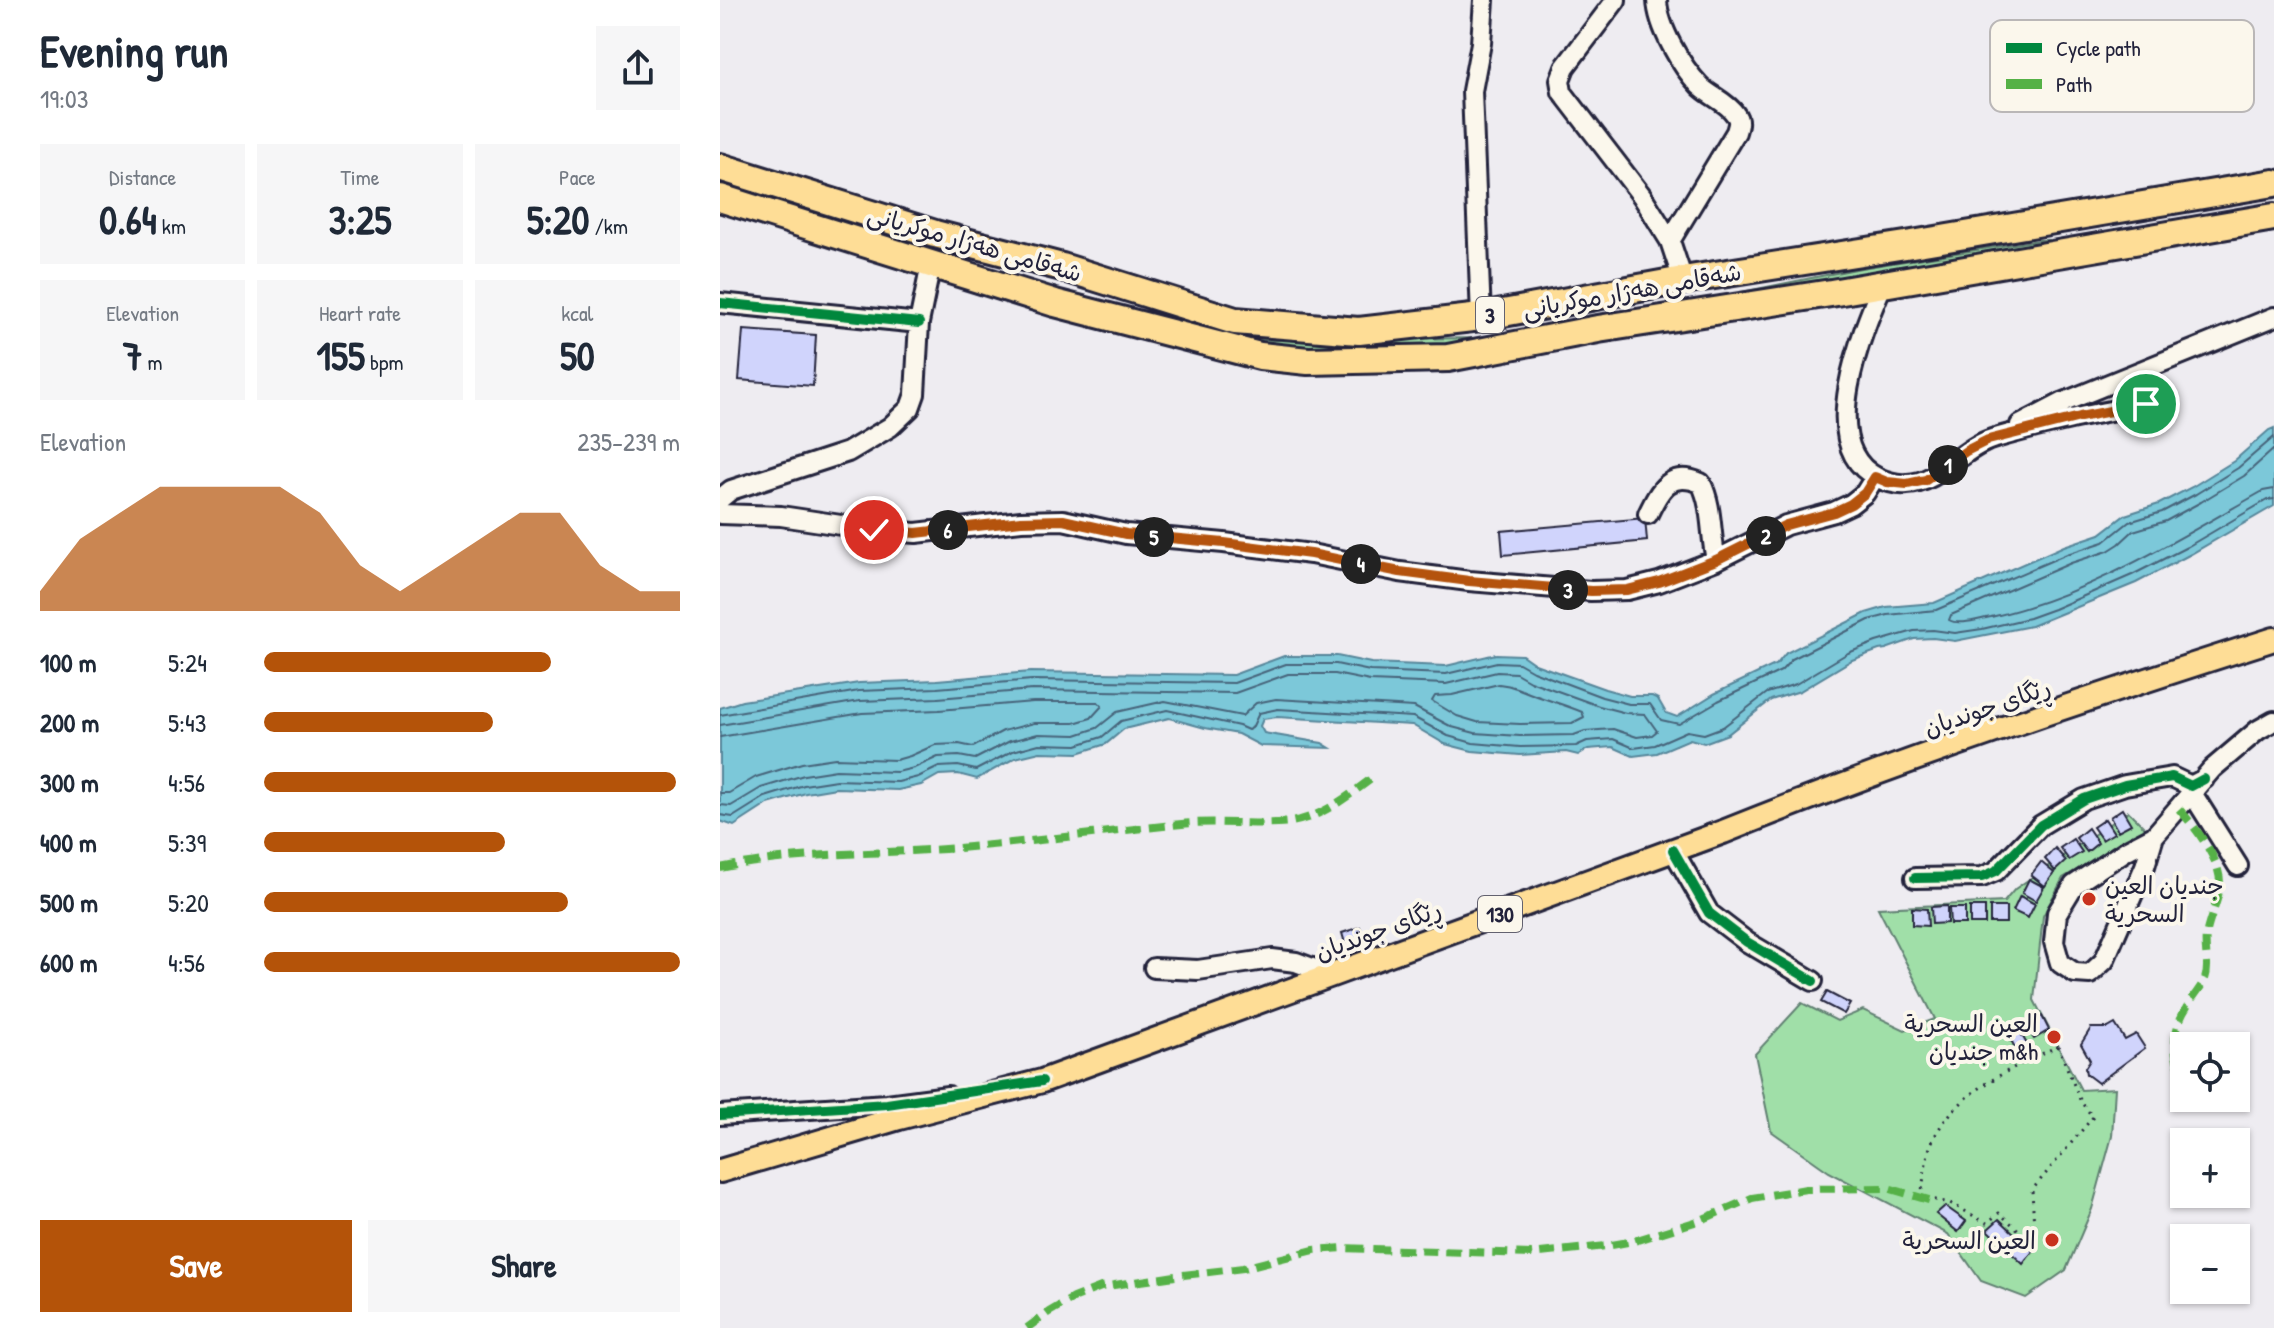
<!DOCTYPE html>
<meta charset="utf-8">
<style>
:root{--surface:#fff;--page:#f6f6f7;--text:#1f2937;--muted:#747a83;--accent:#b45309}
body{margin:0;font-family:"Patrick Hand","Playpen Sans Arabic",sans-serif;background:var(--page);color:var(--text);height:100vh;display:flex;flex-direction:column;font-size:30px;white-space:nowrap}
*{box-sizing:border-box;margin:0}
p{font-size:26px;color:var(--muted)}
.icon{flex:none;width:44px;height:44px;fill:none;stroke:currentColor;stroke-width:2;stroke-linecap:round;stroke-linejoin:round}
.map{position:relative;flex:1;overflow:hidden}
.drawer{display:flex;flex-direction:column;background:var(--surface);width:720px}
.drawer>*{flex:none}
.controls{position:absolute;left:1450px;top:1032px;display:grid;gap:16px}
.controls a{display:grid;place-items:center;width:80px;height:80px;border-radius:0px;background:var(--surface);box-shadow:0 2px 6px #0004;font-size:40px}
.pin{position:absolute;display:grid;place-items:center;width:68px;height:68px;color:#fff;margin:-34px;border:4px solid #fff;border-radius:50%;box-shadow:0 2px 8px #0007}
.km{position:absolute;width:40px;height:40px;margin:-20px;border-radius:50%;background:#222;color:#fff;font-size:22px;line-height:40px;text-align:center}
.round{display:grid;place-items:center;flex:none;width:84px;height:84px;border-radius:0px;background:var(--page)}
.head{display:flex;align-items:center;justify-content:space-between;height:136px;padding:0 40px}
h1{font-size:44px;font-weight:700;line-height:60px}
.stats{display:grid;grid-template-columns:repeat(3,1fr);gap:12px;height:136px;padding:8px 40px}
.stats div{display:grid;align-content:center;border-radius:0px;background:var(--page);text-align:center}
.stats b{font-size:40px;font-weight:700}
.stats small{font-size:22px;font-weight:400}
.stats p{font-size:22px}
.chart{height:224px;padding:16px 40px}
.chart p{display:flex;justify-content:space-between}
.chart svg{width:100%;height:144px;margin-top:8px;fill:var(--accent);opacity:.7}
.button{display:flex;gap:16px;margin-top:auto;padding:16px 40px}
.button a{flex:1;height:92px;border-radius:0px;background:var(--accent);color:#fff;font-size:32px;font-weight:700;line-height:92px;text-align:center}
.button a+a{background:var(--page);color:var(--text)}
ul{padding:0 40px;list-style:none;font-size:26px}
li{display:grid;grid-template-columns:128px 96px 1fr;align-items:center;height:60px}
li i{height:20px;border-radius:10px;background:var(--accent)}
main{display:flex;flex:1;min-height:0}
.map>svg:first-child{display:block}
</style>
<main>
<section class="drawer">
<div class="head"><div><h1>Evening run</h1><p>19:03</p></div><a class="round"><svg class="icon" aria-label="share" viewBox="0 0 24 24"><path d="M12 15V3M7 8l5-5 5 5M5 13v7h14v-7"/></svg></a></div>
<div class="stats">
<div><p>Distance</p><b>0.64<small> km</small></b></div>
<div><p>Time</p><b>3:25</b></div>
<div><p>Pace</p><b>5:20<small> /km</small></b></div>
</div>
<div class="stats">
<div><p>Elevation</p><b>7<small> m</small></b></div>
<div><p>Heart rate</p><b>155<small> bpm</small></b></div>
<div><p>kcal</p><b>50</b></div>
</div>
<div class="chart"><p><span>Elevation</span>235–239 m</p>
<svg viewBox="0 0 160 44" preserveAspectRatio="none"><path d="M0 44V38L10 22L20 14L30 6L40 6L50 6L60 6L70 14L80 30L90 38L100 30L110 22L120 14L130 14L140 30L150 38L160 38V44z"/></svg>
</div>
<ul>
<li><b>100 m</b>5:24<i style="width:69%"></i></li>
<li><b>200 m</b>5:43<i style="width:55%"></i></li>
<li><b>300 m</b>4:56<i style="width:99%"></i></li>
<li><b>400 m</b>5:39<i style="width:58%"></i></li>
<li><b>500 m</b>5:20<i style="width:73%"></i></li>
<li><b>600 m</b>4:56<i style="width:100%"></i></li>
</ul>
<div class="button"><a>Save</a><a>Share</a></div>
</section>
<div class="map">
<svg width="1554" height="1328" viewBox="0 0 1554 1328">
<rect width="100%" height="100%" fill="#eeecf1"/>
<filter id="ink" filterUnits="userSpaceOnUse"><feTurbulence type="fractalNoise" baseFrequency=".0125" numOctaves="2"/><feDisplacementMap in="SourceGraphic" scale="16" xChannelSelector="R" yChannelSelector="G"/><feConvolveMatrix kernelMatrix="1 2 1 2 8 2 1 2 1" color-interpolation-filters="sRGB"/></filter>
<g filter="url(#ink)">
<path fill="#a0dfa8" stroke="#618072" stroke-width="2" d="M0 184 149 229 336 292 518 338 553 340 764 338 878 321 1141 268 1319 240H1328L1329 244 767 351 552 354 0 196Z
M1408 811 1426 829 1343 878 1323 916 1314 1000 1361 1090 1395 1088 1392 1136 1372 1209 1346 1270 1306 1298 1261 1281 1228 1234 1109 1172 1051 1131 1035 1054 1082 1003 1117 1021 1143 1010 1185 1030 1215 1019 1158 908 1284 902 1295 889Z"/>
<path fill="#7bc8d9" stroke="#57869a" stroke-width="2" d="M1554 428V506L1471 554 1416 583 1311 626 1235 641 1213 638 1194 639 1166 649 1159 650 1132 660 1080 691 1051 700 1008 734 984 743 970 739 937 753 913 756 893 747 868 749 858 755 846 752 800 755 752 751 725 744 692 725 557 717 543 719 540 726 544 733 602 743 610 748 541 746 518 734 485 728 449 718 404 729 386 744 358 753 320 752 295 758 257 779 238 774 219 775 201 785 178 790 116 788 86 793 48 804 14 826 0 821V708L22 701 139 683 217 680 311 672 513 675 564 656H617L651 663 726 666 776 654 802 655 815 664 885 689 910 696H932L938 699 946 713 957 717 994 694 1057 664 1066 653 1146 613 1166 607 1214 603 1344 546 1380 534 1405 515 1439 504 1472 487 1514 461 1549 430Z"/>
<g fill="none" stroke-linecap="round" stroke-linejoin="round">
<path stroke="#46647a" stroke-width="2" d="M1554 449 1524 476 1481 502 1446 521 1413 531 1399 544 1388 551 1351 563 1231 615 1229 620C1239 626 1259 619 1271 617 1369 595 1456 540 1543 491L1554 489
M779 684C792 685 793 687 804 691 823 699 843 704 862 712L864 717 852 723 800 724 757 722 737 716 712 701 715 696 732 695Z
M0 715 139 691 217 688 312 680 514 683 566 664H616L650 671 726 674 777 662 799 663 813 671 882 697 909 704H930L941 720 959 724 998 701 1061 671 1072 659 1149 620 1168 615 1216 610 1347 554 1384 542 1409 522 1442 512 1476 494 1518 468 1554 437
M0 725 140 701 218 698 312 690 515 693 568 674H615L650 681 726 684 777 672 796 673 810 681 879 706 906 713 925 714 937 731 932 735 917 737 893 729 865 731 854 735 800 736 755 733 732 727 694 707 556 699 536 703 522 716 445 701 397 712 377 728 356 735 318 734 290 741 255 759 239 756 218 757 194 768 177 772 116 770 84 775 41 788 11 806 0 805
M0 737 142 713 219 710 313 702H378L382 706 371 718 354 723H314L283 731 253 747 239 744 215 745 190 756 176 760 115 758 82 763 36 777 9 793H0
M0 815 13 817 45 797 84 785 116 780 178 782 198 777 219 767 238 766 256 770 293 751 319 744 357 745 382 737 401 721 447 710 519 726 528 730 532 728 539 713 558 709 693 717 728 736 753 743 800 747 856 746 867 741 893 739 914 748 935 745 967 731 984 734 1003 727 1047 693 1076 684 1128 653 1156 642 1194 631 1213 630 1235 633 1262 629 1309 618 1334 609 1412 575 1467 547 1547 500 1554 499"/>
</g>
<path fill="#d0d4fc" stroke="#22223b" stroke-width="2" d="M23 330 96 335 93 386 19 380Z
M925 518 927 541 783 555 781 531Z
M1402 809 1411 824 1398 831 1390 817Z
M1385 819 1394 833 1382 840 1373 827Z
M1368 828 1378 843 1367 852 1356 838Z
M1353 839 1362 852 1349 860 1340 848Z
M1335 848 1346 861 1335 871 1325 859Z
M1321 862 1334 873 1325 886 1311 875Z
M1309 879 1324 887 1316 901 1302 893Z
M1300 896 1315 904 1308 918 1293 911Z
M1227 906V923L1212 924 1211 907Z
M1250 907H1265V924H1250Z
M1270 907H1286V923H1270Z
M1192 908 1207 909 1208 926 1192 925Z
M1229 908H1245V924H1230Z
M640 927 646 945 627 950 622 933Z
M1107 992 1130 1004 1124 1014 1101 1002Z
M1322 1016 1329 1030 1314 1039 1305 1025Z
M1295 1023 1308 1046 1297 1052 1285 1028Z
M1395 1024 1405 1040 1416 1034 1425 1048 1378 1083 1366 1074 1365 1068 1370 1060 1361 1044 1371 1028H1388Z
M1225 1206 1246 1221 1238 1232 1216 1214Z
M1279 1219 1313 1251 1303 1264 1267 1230Z"/>
<g fill="none" stroke-linecap="round" stroke-linejoin="round">
<g stroke="#22223b" stroke-width="24">
<path id="minor" d="M896 0 845 67 840 80 842 92 922 196 950 241 963 280
M937 0C938 27 961 66 980 86 990 96 1007 102 1015 114 1020 120 1018 125 1016 132L950 241
M1163 283C1143 330 1093 447 1158 478 1167 482 1177 485 1187 484 1219 483 1241 449 1272 439 1322 424 1374 414 1426 404
M0 303 199 323
M761 317 752 91 761 43 764 0
M1300 425 1344 402 1554 317
M0 499 11 490 128 452 170 427 190 408 195 394 199 323 211 264
M0 514 61 516 154 530 196 533 301 521 343 520 406 534 504 543 591 554 680 572 749 581 871 591 907 590 939 582 996 560 1066 525 1114 512 1131 504 1145 493 1155 477
M928 514C940 489 950 470 981 483 993 507 990 534 996 560
M1472 793 1518 866
M1434 836 1425 866 1384 961 1370 974 1355 973 1340 963 1334 942 1337 913 1354 885 1407 850 1434 836 1492 769 1538 730 1554 721
M953 850 989 913 1027 942 1093 981
M1195 878 1262 877 1276 871 1321 825 1364 799 1405 785 1452 777 1471 786 1484 779
M434 968 478 970 552 959 576 962 611 975
M0 1115 167 1104 228 1096"/>
</g>
<g stroke="#22223b" stroke-width="28">
<path id="major" d="M0 1171 179 1118 322 1081 1003 832C1184 759 1369 698 1554 639"/>
</g>
<g stroke="#22223b" stroke-width="32">
<path id="highway" d="M0 167 215 234 342 267 515 321 639 331 761 317 963 280 1192 244 1554 183
M0 198 335 303 540 356 588 361 728 358 878 329 1111 293 1554 217"/>
</g>
<path stroke="#22223b" stroke-width="3" stroke-dasharray="2 6" stroke-linecap="butt" d="M1338 1046 1361 1102 1373 1117 1312 1190 1314 1228 1309 1239 1279 1213 1267 1223 1230 1203 1201 1197C1204 1180 1205 1158 1212 1142 1234 1093 1292 1068 1338 1046Z"/>
<use href="#minor" stroke="#fbf7ec" stroke-width="18"/>
<use href="#major" stroke="#fedd96" stroke-width="22"/>
<use href="#highway" stroke="#fedd96" stroke-width="26"/>
<path stroke="#55b146" stroke-width="8" stroke-dasharray="16 8" stroke-linecap="butt" d="M1459 809C1474 826 1500 858 1500 883 1499 901 1489 918 1486 936 1484 950 1490 966 1485 979 1481 988 1473 996 1468 1005 1451 1031 1452 1053 1464 1080
M0 868C74 853 150 854 225 849 304 843 383 832 462 824 498 820 535 826 571 822 602 817 627 797 651 779
M307 1328 329 1312 353 1298 381 1287 455 1276 523 1268 594 1250 623 1248 811 1254 886 1246 914 1241 981 1220 1032 1198 1086 1189 1168 1188 1212 1201"/>
<g stroke="#fbf7ec" stroke-width="15">
<path id="cycleway" d="M0 303 199 323
M953 850 989 913 1027 942 1093 981
M1195 878 1262 877 1276 871 1321 825 1364 799 1405 785 1452 777 1471 786 1484 779
M0 1115 167 1104 322 1081"/>
</g>
<use href="#cycleway" stroke="#00873e" stroke-width="10"/>
</g>
</g>
<g fill="none" stroke-linecap="round" stroke-linejoin="round" filter="url(#ink)">
<g stroke="#fff" stroke-width="16">
<path id="route" d="M154 530 196 533 301 521 343 520 406 534 504 543 591 554 680 572 749 581 871 591 907 590 939 582 996 560 1066 525 1114 512 1131 504 1145 493 1155 477 1167 482 1187 484 1206 480 1246 451 1268 440 1360 417 1426 404"/>
</g>
<use href="#route" stroke="#b45309" stroke-width="10"/>
</g>
<g fill="#c8321e" stroke="#fbf7ec" stroke-width="3">
<circle cx="1369" cy="899" r="8"/>
<circle cx="1334" cy="1037" r="8"/>
<circle cx="1332" cy="1240" r="8"/>
</g>
<g text-anchor="middle" dominant-baseline="central" stroke-width="8" stroke-linejoin="round" paint-order="stroke">
<g fill="#fbf7ec" stroke="#636270" stroke-width="2">
<rect x="756" y="297" width="28" height="36" rx="6"/>
<rect x="758" y="896" width="44" height="36" rx="6"/>
</g>
<g font-size="22" font-weight="bold" fill="#22223b">
<text x="770" y="315">3</text>
<text x="780" y="914">130</text>
</g>
<g font-size="24" fill="#22223b" stroke="#fbf7ec">
<text transform="translate(255 243) rotate(16)">شەقامی ھەژار موکریانی</text>
<text transform="translate(912 290) rotate(-10)">شەقامی ھەژار موکریانی</text>
<text transform="translate(1267 707) rotate(-19)">ڕێگای جوندیان</text>
<text transform="translate(658 930) rotate(-20)">ڕێگای جوندیان</text>
</g>
<g font-size="24" fill="#22223b" stroke="#fbf7ec" text-anchor="end">
<text x="1385" y="885" text-anchor="start">جنديان العين<tspan x="1385" dy="28">السحرية</tspan></text>
<text x="1318" y="1023">العين السحرية<tspan x="1318" dy="28">جنديان m&amp;h</tspan></text>
<text x="1316" y="1240">العين السحرية</text>
</g>
</g>
<rect x="1270" y="20" width="264" height="92" rx="12" fill="#fbf7ec" stroke="#bab7b7" stroke-width="2"/>
<rect x="1286" y="43" width="36" height="10" fill="#00873e"/>
<rect x="1286" y="79" width="36" height="10" fill="#55b146"/>
<g font-size="22" fill="#22223b">
<text x="1336" y="56">Cycle path</text>
<text x="1336" y="92">Path</text>
</g>
</svg>
<div class="controls">
<a><svg class="icon" aria-label="locate" viewBox="0 0 24 24"><circle cx="12" cy="12" r="6"/><path d="M12 2v4M12 18v4M2 12h4M18 12h4"/></svg></a>
<a>+</a>
<a>−</a>
</div>
<div class="pin" style="left:1426px;top:404px;background:#1e9e55"><svg class="icon" aria-label="arrive" viewBox="0 0 24 24"><path d="M6 21V4h12l-3 4 3 4H6"/></svg></div>
<div class="pin" style="left:154px;top:530px;background:#d93025"><svg class="icon" aria-label="check" viewBox="0 0 24 24"><path d="M5 12l5 5 9-10"/></svg></div>
<b class="km" style="left:1228px;top:465px">1</b>
<b class="km" style="left:1046px;top:536px">2</b>
<b class="km" style="left:848px;top:590px">3</b>
<b class="km" style="left:641px;top:564px">4</b>
<b class="km" style="left:434px;top:537px">5</b>
<b class="km" style="left:228px;top:530px">6</b>
</div>
</main>
